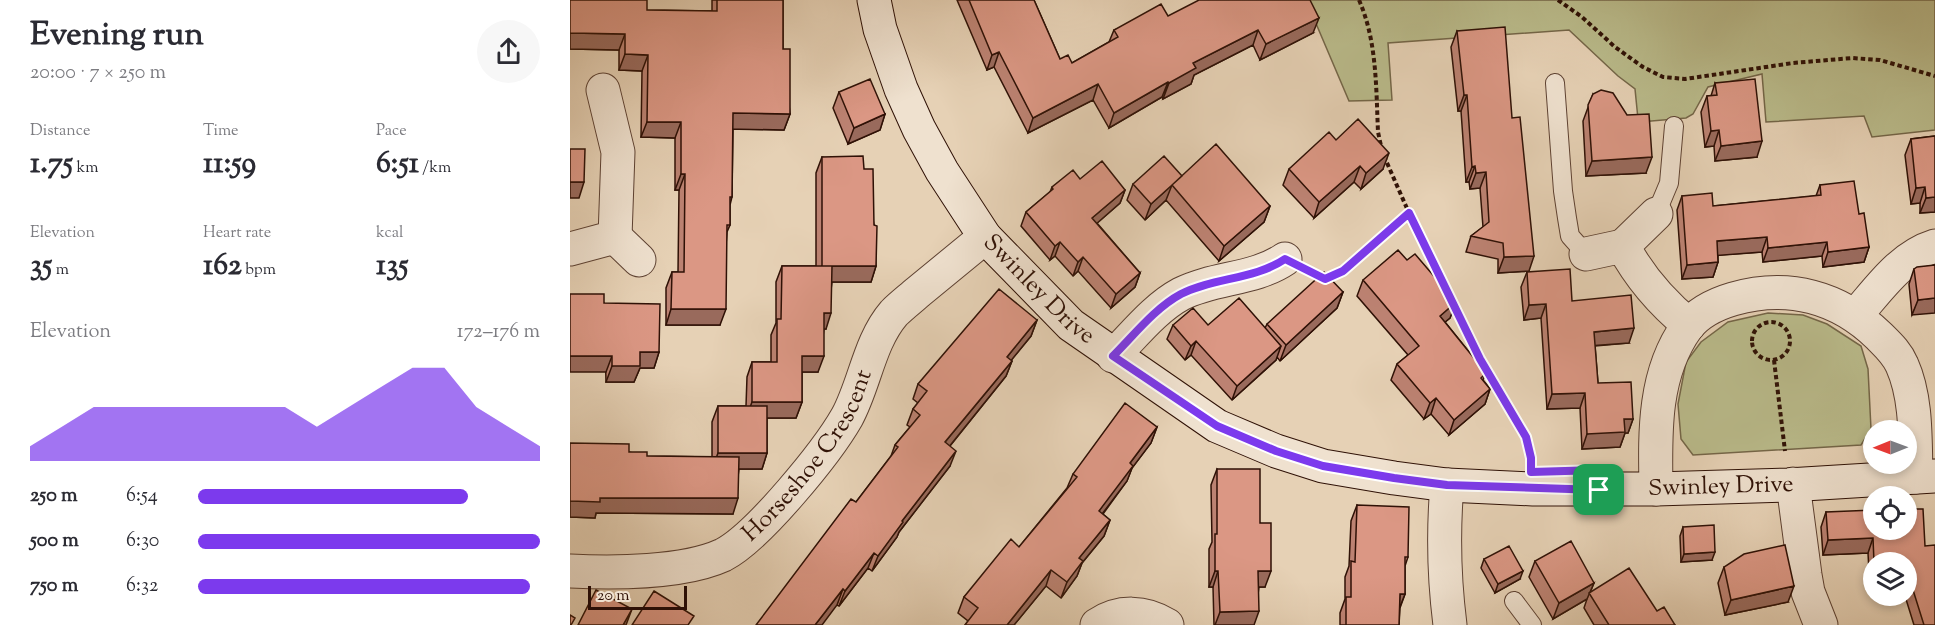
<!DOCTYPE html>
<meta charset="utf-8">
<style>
:root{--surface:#fff;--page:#f7f7f7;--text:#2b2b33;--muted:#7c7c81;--accent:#7c3aed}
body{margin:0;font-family:"Sorts Mill Goudy",serif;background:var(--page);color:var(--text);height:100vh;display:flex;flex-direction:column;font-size:22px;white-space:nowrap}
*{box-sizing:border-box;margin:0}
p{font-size:20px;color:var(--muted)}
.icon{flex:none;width:33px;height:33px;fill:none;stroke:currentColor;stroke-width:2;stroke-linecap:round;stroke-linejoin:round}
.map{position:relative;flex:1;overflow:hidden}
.panel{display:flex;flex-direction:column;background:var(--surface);width:570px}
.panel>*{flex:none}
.needle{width:39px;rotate:269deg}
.buttons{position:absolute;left:1293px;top:420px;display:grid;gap:12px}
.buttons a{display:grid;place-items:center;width:54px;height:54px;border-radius:50%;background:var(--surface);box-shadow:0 3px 9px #0003;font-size:30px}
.scale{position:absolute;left:18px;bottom:15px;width:99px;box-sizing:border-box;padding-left:6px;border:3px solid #2f1106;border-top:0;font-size:16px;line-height:21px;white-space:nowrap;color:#2f1106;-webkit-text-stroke:4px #efe1cf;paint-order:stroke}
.pin{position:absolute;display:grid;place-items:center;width:51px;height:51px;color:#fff;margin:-26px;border-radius:12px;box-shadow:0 3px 9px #0006}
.round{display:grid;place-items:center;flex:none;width:63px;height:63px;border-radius:32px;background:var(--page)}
.summary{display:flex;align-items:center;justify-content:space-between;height:102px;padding:0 30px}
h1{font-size:33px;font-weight:700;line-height:45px}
.figures{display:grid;grid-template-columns:repeat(3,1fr);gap:9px;height:102px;padding:6px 30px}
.figures div{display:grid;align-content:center}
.figures b{font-size:30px;font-weight:700}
.figures small{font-size:16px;font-weight:400}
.figures p{font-size:16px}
.chart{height:168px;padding:12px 30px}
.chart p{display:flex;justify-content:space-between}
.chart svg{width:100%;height:108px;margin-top:6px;fill:var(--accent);opacity:.7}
ul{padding:0 30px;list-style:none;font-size:20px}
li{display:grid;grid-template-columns:96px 72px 1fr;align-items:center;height:45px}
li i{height:15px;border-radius:8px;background:var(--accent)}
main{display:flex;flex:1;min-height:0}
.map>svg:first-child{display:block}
</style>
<main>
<section class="panel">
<div class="summary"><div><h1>Evening run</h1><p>20:00 · 7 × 250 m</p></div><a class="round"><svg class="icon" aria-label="share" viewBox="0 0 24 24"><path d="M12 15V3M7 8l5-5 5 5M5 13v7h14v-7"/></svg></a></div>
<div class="figures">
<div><p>Distance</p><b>1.75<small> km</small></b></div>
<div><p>Time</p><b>11:59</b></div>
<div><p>Pace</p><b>6:51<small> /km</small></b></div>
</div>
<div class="figures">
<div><p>Elevation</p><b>35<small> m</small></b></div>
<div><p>Heart rate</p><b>162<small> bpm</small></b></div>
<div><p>kcal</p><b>135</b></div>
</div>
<div class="chart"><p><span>Elevation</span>172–176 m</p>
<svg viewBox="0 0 160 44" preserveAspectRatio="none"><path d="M0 44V38L10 30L20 22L30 22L40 22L50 22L60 22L70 22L80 22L90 30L100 22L110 14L120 6L130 6L140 22L150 30L160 38V44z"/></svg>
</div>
<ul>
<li><b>250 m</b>6:54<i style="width:79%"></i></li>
<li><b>500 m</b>6:30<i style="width:100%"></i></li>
<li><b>750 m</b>6:32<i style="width:97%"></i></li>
</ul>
</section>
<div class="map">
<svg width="1365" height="625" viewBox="0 0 1365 625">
<rect width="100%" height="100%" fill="#e6d1b5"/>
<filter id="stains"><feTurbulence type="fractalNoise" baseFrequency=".00333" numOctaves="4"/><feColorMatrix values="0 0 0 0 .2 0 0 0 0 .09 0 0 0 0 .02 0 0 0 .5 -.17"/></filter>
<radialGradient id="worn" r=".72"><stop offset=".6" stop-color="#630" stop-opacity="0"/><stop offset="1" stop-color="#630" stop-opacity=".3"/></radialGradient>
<path fill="#b9ba8a" stroke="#746648" stroke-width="1.5" d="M736 0H1365V130L1302 137 1294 116 1196 122 1192 74 1138 87 1123 114 1116 118 1070 122 1068 119 1065 89 1048 76 999 30 818 43 822 100 779 101Z
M1198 313 1233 315 1257 324 1291 346 1298 369 1301 429 1291 445 1123 455 1111 439 1108 404 1116 362 1131 342 1158 322Z"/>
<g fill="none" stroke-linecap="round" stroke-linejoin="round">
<g stroke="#5d4132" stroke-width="20">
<path id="lane" d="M985 83 993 191 997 218 1000 236 1016 254
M1086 214 1099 183 1104 126
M944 601 962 625"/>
</g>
<g stroke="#5d4132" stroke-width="35">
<g id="street">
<path d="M45 237 69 260"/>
<path d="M1053 246 1086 214"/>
<path d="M0 249 45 237 48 152 33 90"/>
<path d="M1016 254 1053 246C1070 278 1091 302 1119 325"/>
<path d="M1286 315C1309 289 1330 257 1365 246"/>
<path d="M543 356C564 335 585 308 611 294 645 277 684 280 715 259"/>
<path d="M1223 484 1235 575 1238 592 1251 625"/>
<path d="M877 485C873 532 874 578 880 625"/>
<path d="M1086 489C1085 434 1083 374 1117 327 1128 313 1146 304 1163 299 1218 283 1269 297 1309 336 1318 345 1327 353 1332 365 1347 398 1345 441 1346 477"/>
<path id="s1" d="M0 571C43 573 114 573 153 555 188 537 257 452 277 417 295 384 299 342 324 313 331 306 340 299 348 292 370 274 392 256 415 237"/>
<path d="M527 625C549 610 575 611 597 625"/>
</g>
</g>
<g stroke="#2f1106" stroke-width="35">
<g id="secondary">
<path id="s2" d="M304 0 310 29 331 89 349 129 372 171 415 237 501 325 647 426 706 451 753 466 824 478 877 485 963 489H1086L1218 485 1365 476"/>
</g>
</g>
<path stroke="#2f1106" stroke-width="4" stroke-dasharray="4.5 3" stroke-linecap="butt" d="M789 0C807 41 806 87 808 132L811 146
M988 0 1012 17 1045 47 1073 67 1093 77 1115 79 1223 63 1282 58 1310 60 1365 76
M814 156 839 213 878 294
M744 273 755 279 773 271 839 213
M882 303 911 359 956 437 961 456
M1182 341a19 19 0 1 1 38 0a19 19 0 1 1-38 0Z
M1204 360 1215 451"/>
<use href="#lane" stroke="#efe1cf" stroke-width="18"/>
<use href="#street" stroke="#efe1cf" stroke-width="33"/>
<use href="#secondary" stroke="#efe1cf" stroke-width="33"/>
</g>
<path fill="#bc8272" stroke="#2f1106" stroke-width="1.5" d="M0 0 77 10 142 11V0H213V49L220 114 214 130 163 129 162 197 160 205V225L157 232 150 325H96V288L102 272H108L109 190H105V138L71 137 72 71 49 70V50L0 49Z
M387 0H464L490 59 502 63 539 42 544 30 598 16 743 33 690 60 683 45 624 75 621 84 593 99 592 97 539 128 523 100 458 133 424 67 417 70Z
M887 31 942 118 959 271 928 273V259L896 252 901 236 913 227 910 188 900 189 899 182H896L891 111H888L881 47Z
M1145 83 1187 157 1145 161 1144 146 1135 147 1131 112 1137 96H1141Z
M269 92 315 114 310 130 278 144 263 108Z
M1023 94 1076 173 1016 176 1013 121Z
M1365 136V212L1350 213V203L1341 204 1335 155 1341 139Z
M766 140 813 169 791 189 784 182 744 218 713 185 719 169Z
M252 157 294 169 304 225 306 266 301 282H262L256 329H254L248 372H232V402L226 418H197V453L192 469H169L163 514 26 513 25 518 0 517 59 452 77 456 142 457V422L148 406H176L177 377 182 362H201V335L206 323V282L212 266H246V173Z
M612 176 700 206 694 222 649 261 596 200 575 220 557 200 563 184Z
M510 179 555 190 550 203 527 223 570 273 565 287 541 308 508 271 503 276 485 256 480 260 451 226 456 212 480 192 482 187Z
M1250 185 1289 214 1299 247 1294 262 1253 267 1252 256 1193 262 1192 252 1148 255V262L1143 277 1112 279 1107 210 1112 196 1143 206 1246 196Z
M837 260 886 302 880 318 875 322 916 373 913 380 920 389 915 404 879 435 861 414 854 419 821 380 827 364 838 355 787 296 793 280Z
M1365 265 1342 315 1339 284 1344 269Z
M957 272 1002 301 1059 343 1025 346 1028 383 1063 419 1058 433H1055L1050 447 1012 449 1010 408 977 409 971 318 954 320 951 287Z
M773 292 767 308 710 361 707 357 706 360 662 400 621 355 615 360 597 339 603 325H638L695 328 697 324Z
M34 303 89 352 84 368H70L64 382H36Z
M467 320 461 336 441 360 442 361 436 376 380 446V466L329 532 327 537 302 571 298 568 269 606 267 605 286 502 321 456 325 445 340 427 337 425 343 409 348 403 343 399 348 384Z
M587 427 581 443 562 468 557 481 533 514 540 520 534 536 512 563 507 576 491 598 476 586 444 625H395L398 621 388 613 394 597 449 547 497 488 503 474Z
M647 469 690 523 695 587H689L684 625H644L643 587H639V549L642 542 641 485Z
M787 505 838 557 835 566V594L830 608 829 625H770V613L775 599V577L779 566 781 521Z
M1256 512 1355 546 1365 625H1344L1335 596H1336V562H1304V590H1300L1298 553 1253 555 1251 527Z
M1113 527 1142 560 1111 562 1110 536Z
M914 559 950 579 925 593 911 568Z
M965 561 1024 583 1020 593 1087 611 1105 625H1024L1014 608 1017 599 983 619 959 577Z
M1154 567 1218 602 1155 615 1148 583Z"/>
<path fill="#996a5c" stroke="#2f1106" stroke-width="1.5" d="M749 18 743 33 690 60 696 44Z
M688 30 683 45 624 75 621 84 593 99 599 83 623 63Z
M0 33 55 34 49 50 0 49Z
M429 52 424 67 417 70 422 55Z
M55 54 78 55 72 71 49 70Z
M598 82 592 97 539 128 544 113Z
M528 84 523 100 458 133 463 118Z
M894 95H897L891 111H888Z
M163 113 220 114 214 130 157 129Z
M315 114 310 130 278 144 284 128Z
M77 122H111L105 138 71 137Z
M1149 130 1144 146 1135 147 1141 131Z
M1192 141 1187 157 1145 161 1151 146Z
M819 153 813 169 791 189 796 173Z
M1082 157 1076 173 1016 176 1022 161Z
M790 166 784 182 744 218 749 202Z
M905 166 899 182H896L902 167Z
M916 172 910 188 900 189 906 173Z
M111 174H115L109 190H105Z
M0 182H14L9 198H0Z
M602 185 596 200 575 220 581 204Z
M1355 187 1350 203 1341 204 1346 188Z
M555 190 550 203 517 232 522 218Z
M1365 197V212L1350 213 1356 198Z
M700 206 694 222 649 261 654 246Z
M1197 237 1192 252 1141 256 1147 241Z
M490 242 485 256 480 260 485 246Z
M1257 242 1252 256 1193 262 1198 248Z
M1299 247 1294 262 1253 267 1258 252Z
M964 256 959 271 928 273 934 257Z
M513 257 508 271 503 276 508 262Z
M1148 262 1143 277 1112 279 1117 265Z
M252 266H306L301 282H246Z
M570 273 565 287 541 308 546 294Z
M773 292 767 308 710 361 716 345Z
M1365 298V313L1342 315 1348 300Z
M886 302 880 318 864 331 870 316Z
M976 304 971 318 954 320 959 305Z
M101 309H156L150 325H96Z
M254 313H261L256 329H249Z
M467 320 461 336 431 373 437 357Z
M1064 328 1059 343 1018 346 1024 332Z
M626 341 621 355 615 360 621 346Z
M711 346 706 360 662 400 667 386Z
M70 352H89L84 368H70L64 382H36L42 366Z
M0 356H42L36 372H0Z
M232 356H254L248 372H227Z
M442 361 436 376 370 458 375 442Z
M920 389 915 404 879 435 884 420Z
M1015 393 1010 408 977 409 982 394Z
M866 398 861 414 854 419 860 403Z
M182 402H232L226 418H176Z
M1054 419H1063L1058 433H1055L1050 447 1012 449 1017 434Z
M587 427 581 443 562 468 557 481 523 526 529 511 560 463Z
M386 451 380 466 329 532 327 537 302 571 308 556 332 521Z
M148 453H197L192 469H142Z
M30 498H168L163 514 26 513 25 518 0 517V501Z
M540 520 534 536 512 563 507 576 491 598 497 582 509 558Z
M1303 538 1298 553 1253 555 1258 540Z
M1145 552 1142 560 1111 562 1114 554Z
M304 553 298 568 269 606 275 591Z
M481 570 476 586 444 625H437Z
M645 571H648L643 587H639Z
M688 571H701L695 587H683Z
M953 571 950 579 925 593 928 584Z
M1304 580V590H1300Z
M1024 583 1017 599 983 619 989 603Z
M1224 586 1218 602 1155 615 1161 600Z
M273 589 267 605 252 625H245Z
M830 594H835L829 609Z
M62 609 56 625H53Z
M689 611 684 625H645L650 612Z"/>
<path fill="#db9784" stroke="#2f1106" stroke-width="1.5" d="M0 0H77V10L147 11V0H213V49H220V114L163 113 162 197H160V225H157L156 309H101L102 272H114L115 174H111V122H77L78 55 55 54V34L0 33Z
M399 0H464L490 59 498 55 502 63 548 37 544 30 591 4 598 16 629 0H740L749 18 696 44 688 30 623 63 626 68 599 83 598 82 544 113 528 84 463 118 429 52 422 55Z
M935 27 942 118 950 117 964 256 934 257 933 243 901 236 919 222 916 172 906 173 905 166 902 167 897 95H894L887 31Z
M300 79 315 114 284 128 269 92Z
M1185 79 1192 141 1151 146 1149 130 1141 131 1137 96 1147 95 1145 83Z
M1031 90 1043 93 1057 115 1079 114 1082 157 1022 161 1018 105 1023 94Z
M788 119 819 153 796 173 790 166 749 202 719 169 759 132 766 140Z
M1365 136V197L1356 198 1355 187 1346 188 1341 139Z
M646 144 700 206 654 246 602 185Z
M0 149H15L14 182H0Z
M293 156 294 169H303L304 225 307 226 306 266H252V157Z
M594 156 612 176 581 204 563 184Z
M532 161 555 190 522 218 570 273 546 294 513 257 508 262 490 242 485 246 456 212 483 189 482 187 503 170 510 179Z
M1284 181 1289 214 1294 213 1299 247 1258 252 1257 242 1198 248 1197 237 1147 241 1148 262 1117 265 1112 196 1142 193 1143 206 1251 195 1250 185Z
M828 250 837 260 845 254 886 302 870 316 916 373 911 378 920 389 884 420 866 398 860 403 827 364 849 346 793 280Z
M1365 265V298L1348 300 1344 269 1347 267Z
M212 266H262L261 313H254V356H232V402H182V362H207V319H211Z
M1000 269 1002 301 1061 295 1064 328 1024 332 1028 383 1061 382 1063 419H1054L1055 432 1017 434 1015 393 982 394 976 304 959 305 957 272Z
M754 272 773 292 716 345 697 324Z
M429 289 467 320 437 357 442 361 375 442 386 451 332 521 333 522 308 556 304 553 275 591 273 589 245 625H186L281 499 286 502 328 447 325 445 350 415 343 409 357 391 348 384Z
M0 294H34V303L90 304 89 352H70V366H42V356H0Z
M669 298 711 346 667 386 626 341 621 346 603 325 623 308 638 325Z
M555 403 587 427 560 463 563 466 529 511 540 520 509 558 513 561 497 582 481 570 437 625H395L408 608 394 597 441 539 449 547 507 477 503 474Z
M148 406H197V453H148Z
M0 443 59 444V452H77V456L169 457 168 498H30V502L0 501Z
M647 469H690V523H701V571H688L689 611 650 612 648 571H645V534H647Z
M787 505 839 507 838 557H835V594H830L829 625H776V597H781V561L785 562Z
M1336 509H1353L1355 546 1365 545V625H1354L1338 574H1336V562H1304L1303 538 1258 540 1256 512 1304 510V530H1336Z
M1144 525 1145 552 1114 554 1113 527Z
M1001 541 1024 583 989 603 965 561Z
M1215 545 1224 586 1161 600 1154 567 1174 554Z
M939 546 953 571 928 584 914 559Z
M1059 568 1087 611 1094 607 1105 625H1039L1019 593Z
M26 590 62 609 53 625H8Z
M84 591 124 616 118 625H62Z
M0 615 5 618 1 625H0Z"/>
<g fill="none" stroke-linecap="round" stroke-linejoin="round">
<g stroke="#fff" stroke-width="12">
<path id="route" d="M839 213 910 359 956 437 961 458V472L1029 470V490L877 485 824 478 753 466 706 451 647 426 543 356C564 335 585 308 611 294 645 277 684 280 715 259L755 279 773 271Z"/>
</g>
<use href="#route" stroke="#7c3aed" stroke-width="8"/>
</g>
<g text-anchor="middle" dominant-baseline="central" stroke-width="5" stroke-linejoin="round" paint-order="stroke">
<g font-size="24" fill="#2f1106" stroke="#efe1cf">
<text stroke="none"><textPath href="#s2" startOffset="339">Swinley Drive</textPath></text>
<text stroke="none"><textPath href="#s1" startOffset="288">Horseshoe Crescent</textPath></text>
<text stroke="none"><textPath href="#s2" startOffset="1077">Swinley Drive</textPath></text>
</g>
</g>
<rect width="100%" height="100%" filter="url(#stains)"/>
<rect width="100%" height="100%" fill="url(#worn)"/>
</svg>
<div class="buttons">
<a><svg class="needle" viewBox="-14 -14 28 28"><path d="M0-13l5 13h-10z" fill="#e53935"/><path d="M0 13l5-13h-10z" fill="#7c7c81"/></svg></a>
<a><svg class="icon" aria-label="locate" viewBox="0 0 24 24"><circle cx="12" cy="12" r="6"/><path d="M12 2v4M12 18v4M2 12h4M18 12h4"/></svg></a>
<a><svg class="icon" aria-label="layers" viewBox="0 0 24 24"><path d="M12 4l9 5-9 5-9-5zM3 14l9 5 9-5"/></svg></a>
</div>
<div class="scale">20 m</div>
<div class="pin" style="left:1029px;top:490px;background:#1e9e55"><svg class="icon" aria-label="arrive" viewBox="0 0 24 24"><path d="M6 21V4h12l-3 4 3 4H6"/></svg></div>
</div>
</main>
